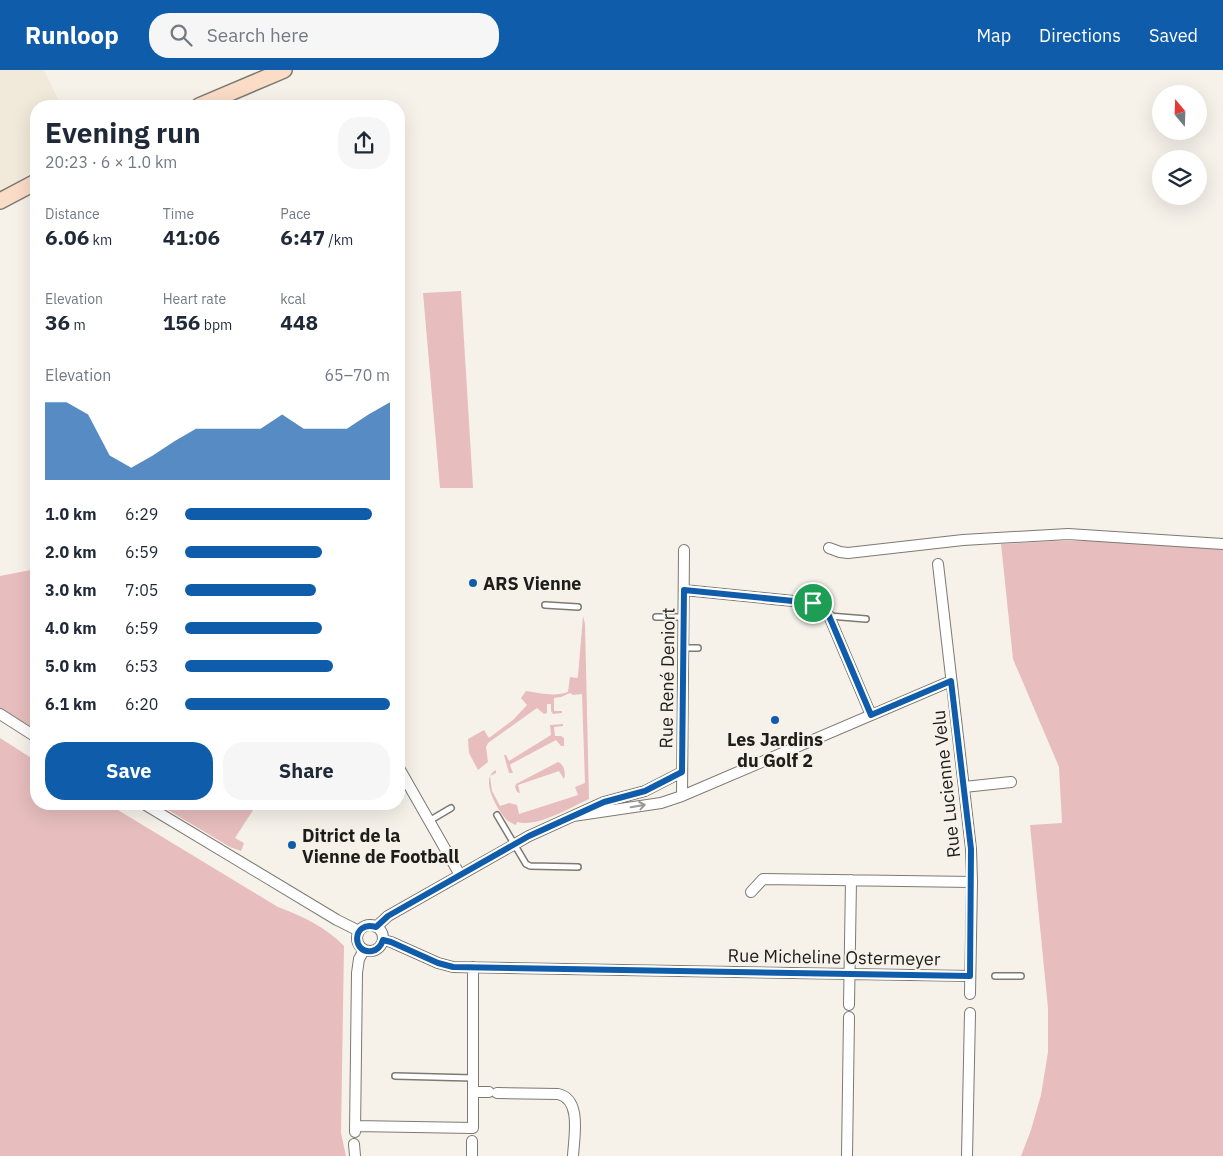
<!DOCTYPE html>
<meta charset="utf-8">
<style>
:root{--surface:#fff;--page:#f6f6f7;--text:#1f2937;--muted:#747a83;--accent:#0f5cab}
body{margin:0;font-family:"IBM Plex Sans",sans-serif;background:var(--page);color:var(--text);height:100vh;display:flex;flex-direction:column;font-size:19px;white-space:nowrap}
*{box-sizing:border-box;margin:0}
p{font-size:16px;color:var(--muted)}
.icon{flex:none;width:28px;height:28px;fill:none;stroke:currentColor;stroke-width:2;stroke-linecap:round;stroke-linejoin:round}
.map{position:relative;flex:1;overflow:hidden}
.drawer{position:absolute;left:30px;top:30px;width:375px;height:710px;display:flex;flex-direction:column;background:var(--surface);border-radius:20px;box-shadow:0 5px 20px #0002}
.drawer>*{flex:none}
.needle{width:32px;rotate:341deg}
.fabs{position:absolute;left:1152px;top:15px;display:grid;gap:10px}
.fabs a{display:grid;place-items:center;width:55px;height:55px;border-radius:50%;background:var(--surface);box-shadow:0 5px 20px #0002;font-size:25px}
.pin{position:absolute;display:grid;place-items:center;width:42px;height:42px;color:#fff;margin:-21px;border:2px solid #fff;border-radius:50%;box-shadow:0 1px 5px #0007}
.round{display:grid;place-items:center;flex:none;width:52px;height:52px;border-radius:20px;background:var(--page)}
.overview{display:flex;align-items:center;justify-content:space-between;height:85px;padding:0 15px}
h1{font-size:28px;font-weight:800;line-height:38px}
.metrics{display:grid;grid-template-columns:repeat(3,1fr);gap:8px;height:85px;padding:5px 15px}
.metrics div{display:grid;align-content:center}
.metrics b{font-size:21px;font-weight:800}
.metrics small{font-size:14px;font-weight:400}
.metrics p{font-size:14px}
.chart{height:140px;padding:10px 15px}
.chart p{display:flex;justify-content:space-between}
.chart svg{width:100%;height:90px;margin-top:5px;fill:var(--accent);opacity:.7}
.cta{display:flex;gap:10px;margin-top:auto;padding:10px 15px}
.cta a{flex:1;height:58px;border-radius:20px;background:var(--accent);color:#fff;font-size:20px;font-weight:800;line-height:58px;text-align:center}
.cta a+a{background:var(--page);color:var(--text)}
ul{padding:0 15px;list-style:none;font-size:16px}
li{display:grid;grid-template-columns:80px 60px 1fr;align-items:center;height:38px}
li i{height:12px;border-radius:6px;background:var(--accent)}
header{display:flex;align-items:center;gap:30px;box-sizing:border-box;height:70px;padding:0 25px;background:var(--accent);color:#fff}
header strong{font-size:24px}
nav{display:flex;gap:28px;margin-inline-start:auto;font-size:18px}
.search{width:350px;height:45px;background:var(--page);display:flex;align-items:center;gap:12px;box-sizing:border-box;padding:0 18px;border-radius:20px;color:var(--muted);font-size:19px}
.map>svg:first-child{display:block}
</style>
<header>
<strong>Runloop</strong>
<div class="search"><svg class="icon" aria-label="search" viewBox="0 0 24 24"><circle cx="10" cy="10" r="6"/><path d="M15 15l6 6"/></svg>Search here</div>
<nav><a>Map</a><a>Directions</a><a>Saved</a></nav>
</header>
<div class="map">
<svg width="1223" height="1086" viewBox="0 0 1223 1086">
<rect width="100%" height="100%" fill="#f6f2ea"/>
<path fill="#f1eada" d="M0 0H44L61 36H36V101L0 120Z"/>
<path fill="#e7bdbd" d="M461 221 473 418H440L423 223Z
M1054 471H1096L1223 477V1086H1021L1031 1060 1041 1025 1048 982V938L1030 755 1062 753 1059 697 1013 589 1001 474Z
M36 499V660L0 638V506Z
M583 546 585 554 589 729C571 737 537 758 517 752L516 755C512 753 508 752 506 749 497 739 479 708 496 700V703L490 706 492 721 500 736 509 733 517 735 519 744 578 725 575 717 585 713 582 624 573 625 570 623 561 627 554 628V641H562V643L553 644 551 641V634H547V643L544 644 537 638 488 673 486 677 488 692 478 700 469 683 468 669 484 660 489 668 513 650 527 635 521 628 526 621C539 623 555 627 568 622L570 607 577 608 578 606Z
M563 654V656L554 657 555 666H561L564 668V676H561L556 670 511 694 510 695 513 703H509L504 685H506L509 691 551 665 550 655Z
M0 668 36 691V734H108L278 837C302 846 326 857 344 876L341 1063 346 1086H0Z
M558 692C564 694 566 703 564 709L559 701 518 715 520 723 517 722 515 717 516 714Z
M158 734H257L235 768 244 773 241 781 230 777Z"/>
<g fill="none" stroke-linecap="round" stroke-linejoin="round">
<g stroke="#7d7a73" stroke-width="8">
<path id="lane" d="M545 535 578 537
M829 546 866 549
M656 547H683
M683 578H698
M497 745 526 794 530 796 578 797
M429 751 451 738
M995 906H1021
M395 1006 473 1008"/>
</g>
<g stroke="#7d7a73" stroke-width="12">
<path id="street" d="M829 478 840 482 848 483 963 470 1068 464 1223 474
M938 494 971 779 972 812
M684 520 813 533C821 536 826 539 829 546L871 645
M0 644 36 667
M399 698 460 805
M964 717 1011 712
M682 726 684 480
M144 734 337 850 359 861
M573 746 661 733 682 726 951 611
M751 822 763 809 972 812 970 924
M357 868a13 13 0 1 1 26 0a13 13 0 1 1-26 0Z
M376 857 388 846 529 766 604 732 645 721 682 702
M383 870 391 872 438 893 453 897 970 906
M849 935 851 810
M473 1022H489
M497 1023 558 1024C582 1029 574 1067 573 1086
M355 1056 473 1058V897
M355 1062 357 903 359 889 364 880
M354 1074 355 1086
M472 1086V1071
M847 1086 849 947
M967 1086 970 943"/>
</g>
<g stroke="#7d7a73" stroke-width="18">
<path id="secondary" d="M199 36 284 0
M0 131 36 112"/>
</g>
<use href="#lane" stroke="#fff" stroke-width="5"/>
<use href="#street" stroke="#fff" stroke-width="10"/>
<use href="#secondary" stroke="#fadcc7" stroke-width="15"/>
</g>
<defs><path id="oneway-shaft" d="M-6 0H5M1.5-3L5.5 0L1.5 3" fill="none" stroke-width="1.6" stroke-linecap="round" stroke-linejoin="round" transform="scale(1.25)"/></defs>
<use stroke="#9a9998" href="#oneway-shaft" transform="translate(638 736) rotate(-9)"/>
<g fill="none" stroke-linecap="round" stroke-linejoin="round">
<g stroke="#fff" stroke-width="10">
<path id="route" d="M684 520 813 533C821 536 825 539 829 546L871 645 951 611 971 779 970 906 453 897 438 893 391 872 383 870C381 876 378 880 372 881 352 885 351 850 376 857L388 846 529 766 604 732 645 721 682 702Z"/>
</g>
<use href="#route" stroke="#0f5cab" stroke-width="6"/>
</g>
<g fill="#0f5cab" stroke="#f6f2ea" stroke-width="2">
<circle cx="473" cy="513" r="5"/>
<circle cx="775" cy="650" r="5"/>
<circle cx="292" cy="775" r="5"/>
</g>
<g text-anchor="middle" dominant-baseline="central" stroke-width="4" stroke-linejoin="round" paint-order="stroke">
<g font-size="18" font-weight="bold" fill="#1e1d1a" stroke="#f6f2ea" text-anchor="start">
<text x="483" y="513">ARS Vienne</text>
<text x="775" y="669" text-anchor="middle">Les Jardins<tspan x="775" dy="21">du Golf 2</tspan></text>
<text x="302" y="765">Ditrict de la<tspan x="302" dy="21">Vienne de Football</tspan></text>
</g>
<g font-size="18" fill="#1e1d1a" stroke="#f6f2ea">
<text transform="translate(667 608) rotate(-89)">Rue René Deniort</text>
<text transform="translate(946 714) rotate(-96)">Rue Lucienne Velu</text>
<text transform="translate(834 887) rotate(1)">Rue Micheline Ostermeyer</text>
</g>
</g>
</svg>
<div class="fabs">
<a><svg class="needle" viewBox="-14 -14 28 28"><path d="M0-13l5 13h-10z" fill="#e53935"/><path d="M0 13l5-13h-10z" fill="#747a83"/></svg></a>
<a><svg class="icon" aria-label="layers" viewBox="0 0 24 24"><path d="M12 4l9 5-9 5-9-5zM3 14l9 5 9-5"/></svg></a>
</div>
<div class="pin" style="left:813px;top:533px;background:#1e9e55"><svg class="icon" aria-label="arrive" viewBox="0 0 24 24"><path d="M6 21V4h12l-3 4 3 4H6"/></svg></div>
<section class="drawer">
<div class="overview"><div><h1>Evening run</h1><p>20:23 · 6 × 1.0 km</p></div><a class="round"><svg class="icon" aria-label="share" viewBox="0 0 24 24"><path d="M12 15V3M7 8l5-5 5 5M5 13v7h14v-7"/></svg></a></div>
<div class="metrics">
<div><p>Distance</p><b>6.06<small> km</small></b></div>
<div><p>Time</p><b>41:06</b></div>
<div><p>Pace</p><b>6:47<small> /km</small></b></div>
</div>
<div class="metrics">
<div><p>Elevation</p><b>36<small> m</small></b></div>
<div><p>Heart rate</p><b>156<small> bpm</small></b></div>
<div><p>kcal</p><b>448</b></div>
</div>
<div class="chart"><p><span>Elevation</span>65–70 m</p>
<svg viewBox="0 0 160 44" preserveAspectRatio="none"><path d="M0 44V6L10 6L20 12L30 32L40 38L50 32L60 25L70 19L80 19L90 19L100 19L110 12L120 19L130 19L140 19L150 12L160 6V44z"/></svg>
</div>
<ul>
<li><b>1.0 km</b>6:29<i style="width:91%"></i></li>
<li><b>2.0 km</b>6:59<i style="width:67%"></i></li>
<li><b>3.0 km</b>7:05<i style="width:64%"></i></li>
<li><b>4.0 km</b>6:59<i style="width:67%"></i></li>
<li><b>5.0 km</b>6:53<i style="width:72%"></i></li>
<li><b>6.1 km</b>6:20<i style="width:100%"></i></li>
</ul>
<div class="cta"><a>Save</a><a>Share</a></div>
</section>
</div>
